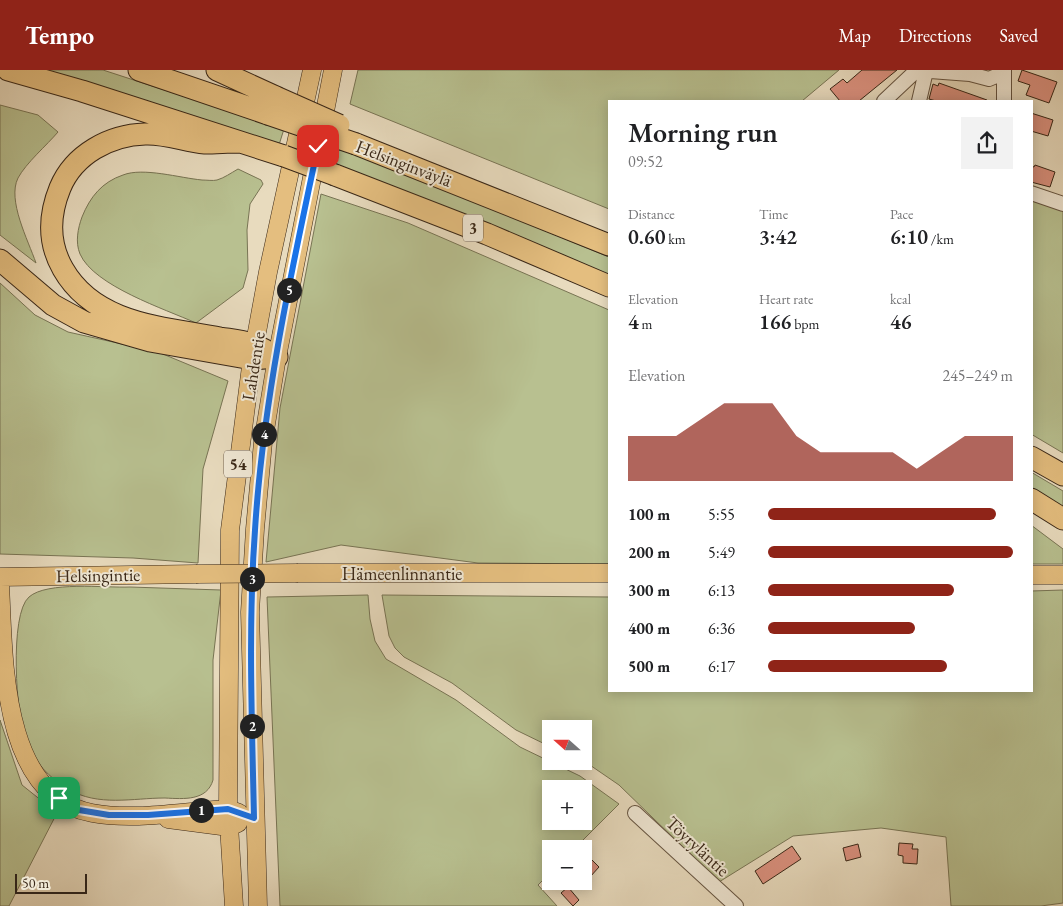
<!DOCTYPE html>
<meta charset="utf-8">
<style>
:root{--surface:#fff;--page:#f2f2f2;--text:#202124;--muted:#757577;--accent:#8f2418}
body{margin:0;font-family:"EB Garamond",serif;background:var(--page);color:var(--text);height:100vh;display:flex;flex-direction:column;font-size:19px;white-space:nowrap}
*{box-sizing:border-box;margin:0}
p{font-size:16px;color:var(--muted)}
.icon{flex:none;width:28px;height:28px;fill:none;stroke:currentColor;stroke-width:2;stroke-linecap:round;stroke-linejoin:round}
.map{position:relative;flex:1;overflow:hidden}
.drawer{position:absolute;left:608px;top:30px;width:425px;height:592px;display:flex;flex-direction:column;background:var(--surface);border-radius:0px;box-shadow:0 2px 12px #0003}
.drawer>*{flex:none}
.needle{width:32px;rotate:291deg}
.buttons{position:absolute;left:542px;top:650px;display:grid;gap:10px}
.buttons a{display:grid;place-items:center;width:50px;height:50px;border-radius:0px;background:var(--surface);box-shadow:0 2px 12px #0003;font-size:25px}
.scale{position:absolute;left:15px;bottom:12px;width:72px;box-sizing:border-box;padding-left:5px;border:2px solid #392717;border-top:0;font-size:14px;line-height:18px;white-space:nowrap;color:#392717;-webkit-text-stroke:4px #f0e8d5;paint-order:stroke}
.pin{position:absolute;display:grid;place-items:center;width:42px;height:42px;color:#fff;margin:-21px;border-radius:10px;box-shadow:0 2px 8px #0006}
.km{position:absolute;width:25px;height:25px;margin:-12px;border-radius:50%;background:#222;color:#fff;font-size:14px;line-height:25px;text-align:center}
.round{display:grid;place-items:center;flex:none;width:52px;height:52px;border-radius:0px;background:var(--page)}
.summary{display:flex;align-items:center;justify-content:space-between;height:85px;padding:0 20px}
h1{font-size:28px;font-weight:600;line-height:38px}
.figures{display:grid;grid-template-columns:repeat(3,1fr);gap:8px;height:85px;padding:5px 20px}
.figures div{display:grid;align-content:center}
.figures b{font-size:21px;font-weight:600}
.figures small{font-size:14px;font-weight:400}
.figures p{font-size:14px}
.chart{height:140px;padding:10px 20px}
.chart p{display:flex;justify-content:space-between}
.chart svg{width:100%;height:90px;margin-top:5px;fill:var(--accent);opacity:.7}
ul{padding:0 20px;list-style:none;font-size:16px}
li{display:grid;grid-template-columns:80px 60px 1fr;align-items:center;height:38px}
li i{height:12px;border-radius:6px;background:var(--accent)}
header{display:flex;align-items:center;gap:30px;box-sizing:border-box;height:70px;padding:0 25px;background:var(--accent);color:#fff}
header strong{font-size:24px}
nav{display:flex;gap:28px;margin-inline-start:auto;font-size:18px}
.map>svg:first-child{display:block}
</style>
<header>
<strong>Tempo</strong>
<nav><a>Map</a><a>Directions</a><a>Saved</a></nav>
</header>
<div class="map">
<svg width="1063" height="836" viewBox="0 0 1063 836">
<rect width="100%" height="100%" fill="#e8dbbe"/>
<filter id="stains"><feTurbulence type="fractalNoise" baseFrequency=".004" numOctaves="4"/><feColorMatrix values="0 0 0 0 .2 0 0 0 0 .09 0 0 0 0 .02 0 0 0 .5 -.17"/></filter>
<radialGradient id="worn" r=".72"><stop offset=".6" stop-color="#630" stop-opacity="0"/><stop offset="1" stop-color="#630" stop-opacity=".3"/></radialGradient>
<path fill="#b8c090" stroke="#787454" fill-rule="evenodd" d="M38 0H103L284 59 278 78Z
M358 0H839L802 31H609V139L350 34Z
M0 35 38 45 58 62C47 75 26 93 18 108 7 130 28 170 36 193L0 165Z
M330 77 371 89 609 187V207L326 93Z
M238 99 261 110 263 114 250 134 247 160 248 200 243 218 196 253C165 239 94 216 80 184 75 172 78 158 82 147 90 127 102 112 123 105 143 97 180 108 202 110 207 110 213 111 217 110 224 108 231 103 238 99Z
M321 124 408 153 609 240V494L478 493 341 475 266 492 280 338Z
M1031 127 1063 139V383L1031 364Z
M0 213 35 245 68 262 158 282 228 311 203 399 198 493 133 488 0 484Z
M1031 402 1063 421V441L1031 422Z
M1031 455 1063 479V494H1031Z
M130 517 221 520 213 590V710C207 731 184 729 165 728 133 728 98 737 68 719 49 708 35 692 26 672 16 648 9 544 29 527 47 511 105 518 130 517Z
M1063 520V833L1041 836H951L946 767 881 758 793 766 719 812 619 715 584 691V659H551V677L516 660 452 613 404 587 395 578 389 566 382 525 609 527V621H1031V521Z
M368 525 370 549 375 571 386 589 456 630 520 677 580 706 619 734 574 779H551V802L538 815 557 836H280L267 527ZM551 719H584V751H551Z
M0 650 22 715 57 743 9 836H0Z"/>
<path fill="#db917f" stroke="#392717" d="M862 0H897L859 31H840L830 19 843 9 847 13Z
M1022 0 1057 12 1049 33 1026 25 1030 15 1018 11Z
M939 13 987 30V31H936L929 29 933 14 938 16Z
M1031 43 1053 50 1048 66 1031 61Z
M1035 95 1055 102 1050 117 1031 112V96L1034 97Z
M899 773 913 774 912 779H918L917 794 903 793V786L898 785Z
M858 774 861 787 846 791 843 778Z
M792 776 801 789 763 814 755 801Z
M589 787 599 797 590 807 584 801V793Z
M568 817 579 830 573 836 561 823Z"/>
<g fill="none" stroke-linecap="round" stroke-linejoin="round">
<g stroke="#655441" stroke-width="16">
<path id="minor" d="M884 31 917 0 970 4 989 9 1003 3
M919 31 926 1
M1004 31V0
M1031 123 1063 134
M635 743 736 836"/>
</g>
<g stroke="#392717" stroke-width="19">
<path id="major" d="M298 503H609
M1031 505H1063
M0 507 196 504
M0 515C4 586 0 726 92 743 136 751 183 741 228 739L239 743
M168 749 229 757 238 753
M234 836 228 739 230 460 252 289 268 202 312 0
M258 836 250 542 255 459 263 372 277 287 333 0"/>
</g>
<g stroke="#392717" stroke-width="23">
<path id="highway" d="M8 0 82 21 284 86
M139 0 268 44
M217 0 276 27
M239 72C228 72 216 73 205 73 185 71 165 63 145 64 110 65 74 84 60 118 49 145 48 173 63 199 95 255 163 257 220 268 232 270 246 271 257 276 264 279 270 284 277 287
M356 74 609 175
M335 105 487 164 609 216
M0 190 53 235 84 252 150 271 252 289 277 287
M1031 387 1063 405
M1031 429 1063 449"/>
</g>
<use href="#minor" stroke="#f0e8d5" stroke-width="14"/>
<use href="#major" stroke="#e4be7f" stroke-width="18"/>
<use href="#highway" stroke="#e4be7f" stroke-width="21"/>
<g stroke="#392717" stroke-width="19" stroke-linecap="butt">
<path id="major-bridge" d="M196 504 298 503"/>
</g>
<g stroke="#392717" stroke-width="23" stroke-linecap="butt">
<path id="highway-bridge" d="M276 27 339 55
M268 44 356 74
M284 86 335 105"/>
</g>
<use href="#major-bridge" stroke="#e4be7f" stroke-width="18"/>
<use href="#highway-bridge" stroke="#e4be7f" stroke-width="21"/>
</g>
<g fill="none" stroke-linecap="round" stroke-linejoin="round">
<g stroke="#fff" stroke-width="10">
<path id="route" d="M59 728 79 740 109 745H148L228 739 254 748C252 652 248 556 255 460 263 331 291 203 318 76"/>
</g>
<use href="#route" stroke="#1a73e8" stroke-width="6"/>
</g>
<g text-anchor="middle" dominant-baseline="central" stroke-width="4" stroke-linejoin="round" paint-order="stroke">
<g fill="#f0e8d5" stroke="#706150" stroke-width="1">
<rect x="463" y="144.5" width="20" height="27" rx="4"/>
<rect x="224" y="380.5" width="28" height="27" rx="4"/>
</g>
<g font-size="16" font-weight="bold" fill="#392717">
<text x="473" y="158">3</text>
<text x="238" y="394">54</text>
</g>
<g font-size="18" fill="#392717" stroke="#f0e8d5">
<text transform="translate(404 93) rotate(21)">Helsinginväylä</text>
<text transform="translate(253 296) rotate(-81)">Lahdentie</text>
<text x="402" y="503">Hämeenlinnantie</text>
<text transform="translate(98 505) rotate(-1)">Helsingintie</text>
<text transform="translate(698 776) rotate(43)">Töyryläntie</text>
</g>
</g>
<rect width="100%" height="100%" filter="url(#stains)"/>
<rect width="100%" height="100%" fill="url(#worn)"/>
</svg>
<div class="buttons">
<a><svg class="needle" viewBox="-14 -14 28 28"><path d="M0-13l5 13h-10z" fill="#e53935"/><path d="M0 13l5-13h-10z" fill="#757577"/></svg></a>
<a>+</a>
<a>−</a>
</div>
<div class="scale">50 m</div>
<div class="pin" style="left:59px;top:728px;background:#1e9e55"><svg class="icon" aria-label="arrive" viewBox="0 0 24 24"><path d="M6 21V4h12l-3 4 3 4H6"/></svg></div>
<div class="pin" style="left:318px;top:76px;background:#d93025"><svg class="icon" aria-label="check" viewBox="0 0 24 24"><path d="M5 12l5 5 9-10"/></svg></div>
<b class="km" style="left:201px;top:740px">1</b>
<b class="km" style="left:252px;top:656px">2</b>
<b class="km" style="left:252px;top:509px">3</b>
<b class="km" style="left:264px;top:364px">4</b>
<b class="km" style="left:289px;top:220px">5</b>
<section class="drawer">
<div class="summary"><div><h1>Morning run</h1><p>09:52</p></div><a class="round"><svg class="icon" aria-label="share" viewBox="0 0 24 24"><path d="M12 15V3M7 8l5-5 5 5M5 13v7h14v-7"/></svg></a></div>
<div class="figures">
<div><p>Distance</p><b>0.60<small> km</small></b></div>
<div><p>Time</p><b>3:42</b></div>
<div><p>Pace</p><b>6:10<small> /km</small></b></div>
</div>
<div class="figures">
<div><p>Elevation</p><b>4<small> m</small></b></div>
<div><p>Heart rate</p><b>166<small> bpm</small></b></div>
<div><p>kcal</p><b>46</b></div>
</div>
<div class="chart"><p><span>Elevation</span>245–249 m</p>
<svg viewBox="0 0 160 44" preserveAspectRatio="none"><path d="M0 44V22L10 22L20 22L30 14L40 6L50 6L60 6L70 22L80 30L90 30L100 30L110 30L120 38L130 30L140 22L150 22L160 22V44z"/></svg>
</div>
<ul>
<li><b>100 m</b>5:55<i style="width:93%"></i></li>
<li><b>200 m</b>5:49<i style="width:100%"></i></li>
<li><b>300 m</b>6:13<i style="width:76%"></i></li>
<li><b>400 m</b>6:36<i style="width:60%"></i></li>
<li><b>500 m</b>6:17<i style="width:73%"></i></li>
</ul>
</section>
</div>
